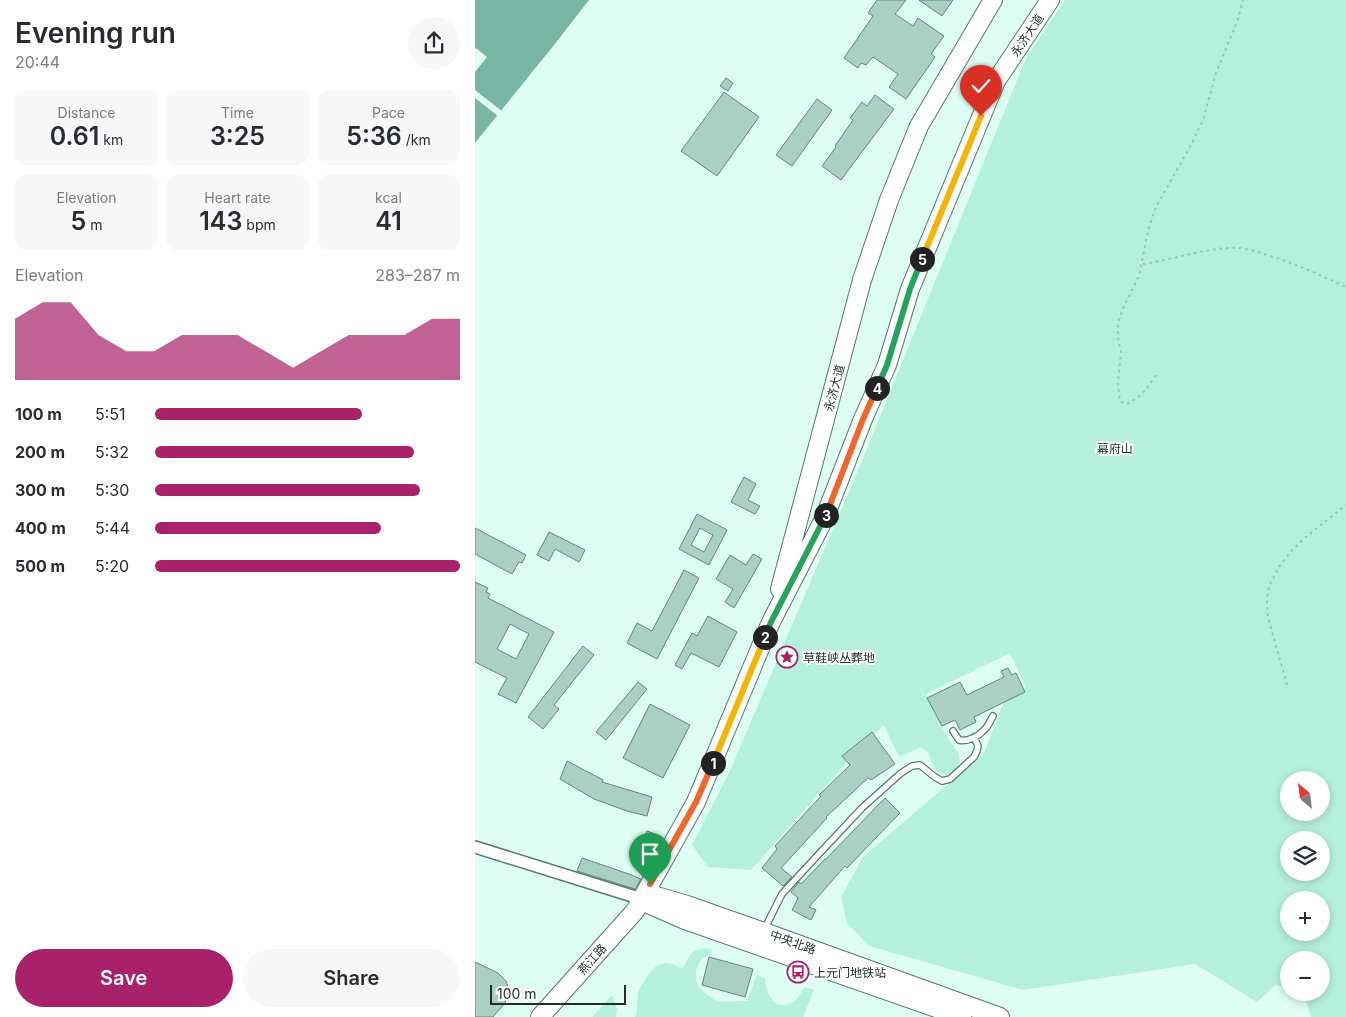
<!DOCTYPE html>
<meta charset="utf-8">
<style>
:root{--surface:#fff;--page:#f7f7f7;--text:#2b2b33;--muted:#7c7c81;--accent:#a82169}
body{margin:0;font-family:Inter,"Noto Sans SC",sans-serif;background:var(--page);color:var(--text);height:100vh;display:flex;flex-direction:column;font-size:19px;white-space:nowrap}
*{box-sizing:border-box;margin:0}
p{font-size:16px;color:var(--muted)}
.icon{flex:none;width:28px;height:28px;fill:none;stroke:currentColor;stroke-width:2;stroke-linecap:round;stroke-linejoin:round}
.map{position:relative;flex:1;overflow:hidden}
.drawer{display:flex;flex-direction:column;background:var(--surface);width:475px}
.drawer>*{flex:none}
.needle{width:32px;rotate:332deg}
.controls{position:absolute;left:805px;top:771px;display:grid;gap:10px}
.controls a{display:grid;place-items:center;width:50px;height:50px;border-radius:50%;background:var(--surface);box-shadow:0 2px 8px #0003;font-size:25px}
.scale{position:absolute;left:15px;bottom:12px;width:136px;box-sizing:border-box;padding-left:5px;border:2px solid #1e2d28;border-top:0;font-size:14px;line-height:18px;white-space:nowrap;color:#1e2d28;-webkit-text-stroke:4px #fff;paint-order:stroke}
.pin{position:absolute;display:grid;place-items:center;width:42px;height:42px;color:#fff;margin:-51px -21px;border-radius:50% 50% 50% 0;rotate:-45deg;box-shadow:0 0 5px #0007}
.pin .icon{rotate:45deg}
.km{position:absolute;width:25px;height:25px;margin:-12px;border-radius:50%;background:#222;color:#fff;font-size:14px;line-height:25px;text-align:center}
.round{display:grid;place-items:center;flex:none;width:52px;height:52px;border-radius:26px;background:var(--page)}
.headline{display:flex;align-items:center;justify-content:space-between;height:85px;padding:0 15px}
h1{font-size:28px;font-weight:600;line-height:38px}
.stats{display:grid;grid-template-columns:repeat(3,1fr);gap:8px;height:85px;padding:5px 15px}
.stats div{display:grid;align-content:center;border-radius:12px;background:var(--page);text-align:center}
.stats b{font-size:25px;font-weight:600}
.stats small{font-size:14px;font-weight:400}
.stats p{font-size:14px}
.chart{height:140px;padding:10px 15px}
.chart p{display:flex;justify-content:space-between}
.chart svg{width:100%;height:90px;margin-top:5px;fill:var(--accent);opacity:.7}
.action{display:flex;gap:10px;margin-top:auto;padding:10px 15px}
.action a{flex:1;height:58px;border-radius:30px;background:var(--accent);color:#fff;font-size:20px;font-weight:600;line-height:58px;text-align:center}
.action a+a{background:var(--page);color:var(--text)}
ul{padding:0 15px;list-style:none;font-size:16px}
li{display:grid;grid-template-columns:80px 60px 1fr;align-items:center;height:38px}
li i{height:12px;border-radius:6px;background:var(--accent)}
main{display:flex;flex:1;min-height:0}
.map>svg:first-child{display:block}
</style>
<main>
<section class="drawer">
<div class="headline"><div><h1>Evening run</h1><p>20:44</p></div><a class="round"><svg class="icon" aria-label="share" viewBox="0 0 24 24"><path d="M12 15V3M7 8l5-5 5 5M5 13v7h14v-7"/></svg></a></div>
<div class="stats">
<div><p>Distance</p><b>0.61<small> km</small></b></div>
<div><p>Time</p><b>3:25</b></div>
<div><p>Pace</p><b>5:36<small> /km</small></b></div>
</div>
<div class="stats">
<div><p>Elevation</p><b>5<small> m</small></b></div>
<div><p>Heart rate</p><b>143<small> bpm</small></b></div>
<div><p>kcal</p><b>41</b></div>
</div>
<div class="chart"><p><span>Elevation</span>283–287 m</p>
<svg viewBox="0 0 160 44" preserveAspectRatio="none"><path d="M0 44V14L10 6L20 6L30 22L40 30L50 30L60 22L70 22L80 22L90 30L100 38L110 30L120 22L130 22L140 22L150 14L160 14V44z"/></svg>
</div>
<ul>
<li><b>100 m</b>5:51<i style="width:68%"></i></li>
<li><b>200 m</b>5:32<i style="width:85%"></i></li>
<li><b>300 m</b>5:30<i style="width:87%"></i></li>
<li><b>400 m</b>5:44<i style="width:74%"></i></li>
<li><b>500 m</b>5:20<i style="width:100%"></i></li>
</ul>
<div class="action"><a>Save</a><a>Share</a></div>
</section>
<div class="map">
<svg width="871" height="1017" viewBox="0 0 871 1017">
<rect width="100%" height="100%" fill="#defef4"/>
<path fill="#b5f0dd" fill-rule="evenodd" d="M590 0H871V1017H836L828 993 846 992V960H814V988L800 985 782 1002 720 964 548 990 394 946 372 923 366 897 388 857 509 753 528 704 551 687 535 653 451 694C457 708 464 722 472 736 475 743 482 748 484 756 487 768 474 781 463 772 457 768 456 759 453 752L446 747 424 757 409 725 379 754 276 870 233 867 217 845 254 773 387 461 551 58ZM814 780H846V812H814ZM814 840H846V872H814ZM814 900H846V932H814Z
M225 949H236L237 952C228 957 225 960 222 969 217 984 227 993 241 1000 247 1003 264 1001 272 1001L282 975 290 978C291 1007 316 1017 329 987L339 990 328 1017H160C164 1009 161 1001 163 993 165 986 169 981 173 975 184 960 192 961 208 969 212 961 215 950 225 949Z
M137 995 142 1009 141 1017H117Z"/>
<path fill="#78b6a4" d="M0 0H114L83 40 0 143Z"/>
<path fill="#defef4" d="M1 48 12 57 0 72V49Z
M0 90 28 112 24 117 0 98Z"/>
<path fill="#a9d0c3" stroke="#62877c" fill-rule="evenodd" d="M402 0H431L420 14 438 26 443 18 469 36 456 54 460 57 431 99 414 87 423 74 398 57 391 65 386 63 383 68 369 58 398 16 393 13Z
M444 0H478L467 16Z
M251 78 258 83 253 91 245 86Z
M249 92 284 117 242 176 206 151Z
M400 95 419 109 366 180 347 166 361 147 360 146 378 120 375 118 387 102 392 106Z
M342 99 357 110 317 166 301 155Z
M269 477 281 484 273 500 285 506 280 514 256 502Z
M222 514 252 530 234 565 204 549ZM225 528 238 535 229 552 216 545Z
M0 528 51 555 47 563 44 562 37 574 0 554Z
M74 532 110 550 104 562 80 549 74 561 62 555Z
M278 554 287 559 259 608 250 602 258 589 241 579 255 555 271 565Z
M209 570 224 578 182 659 152 643 162 623 177 631Z
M0 582 13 588 11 592 15 594 13 598 79 632 41 703 23 694 32 678 0 662ZM35 624 54 634 41 659 22 649Z
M233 616 262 632 244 667 216 653 207 669 200 665 217 633 222 636Z
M108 646 119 655 79 705 84 709 68 729 53 717Z
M533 668 537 675 541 673 550 692 499 717 501 722 485 730 480 720 467 726 452 698 485 682 492 695 529 677 526 671Z
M163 682 172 689 131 740 121 732Z
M175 704 215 725 188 778 148 758Z
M397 732 420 764 396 780 393 778 351 817 352 818 306 868 317 877 308 886 287 868 302 849 300 846 346 796 344 795 375 765 367 756Z
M92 761 128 780 127 782 177 797 172 816 152 811 119 799 85 779Z
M410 798 425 813 372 868 370 866 334 907 341 910 336 920 317 910 323 898 316 892 324 882 326 884 350 859V860Z
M172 831 182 835 172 859 162 855Z
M107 858 154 874 166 879 160 889 102 871Z
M234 957 278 969 270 997 227 985Z
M0 962 23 973 31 981 33 987V994L30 1003 18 1017H0Z"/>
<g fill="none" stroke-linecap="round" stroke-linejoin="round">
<g stroke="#54796e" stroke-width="8">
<path id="lane" d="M478 731 484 740C492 742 503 737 509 730 513 727 515 721 518 716
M289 930 307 894 342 856 387 808 426 773 437 766 445 765 460 777 467 781 475 779 499 757 502 751 503 746 499 737"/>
</g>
<g stroke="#54796e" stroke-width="14">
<path id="street" d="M0 847 167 899"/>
</g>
<g stroke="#54796e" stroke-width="20">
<path id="primary" d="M305 589 387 280 414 200 444 126 518 0
M167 899 178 895 212 905 289 932 525 1017
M171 903 210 920 487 1017
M65 1017 160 911 221 802 296 622 349 519 388 419 412 365 435 289 521 81 575 0"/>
</g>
<path stroke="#a3beb6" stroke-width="2" stroke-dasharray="2.5 4" stroke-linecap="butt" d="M668 264C697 260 726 249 755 248 768 247 780 251 792 255 820 263 845 275 871 287
M681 375C672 389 667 396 652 404L646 402 644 395 643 383 646 352 643 337V322L650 304 664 276 674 227 681 207 716 145 728 120 741 73 763 19 768 0
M812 685 793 617 792 599 794 586 804 567 817 550 832 536 871 505"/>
<use href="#lane" stroke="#fff" stroke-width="5.5"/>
<use href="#street" stroke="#fff" stroke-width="11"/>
<use href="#primary" stroke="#fff" stroke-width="18"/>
</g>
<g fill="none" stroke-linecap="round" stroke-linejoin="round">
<g stroke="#fff" stroke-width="10">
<path id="split-1" d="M175 884 221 802 238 763"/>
</g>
<g stroke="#fff" stroke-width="10">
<path id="split-2" d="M238 763 290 637"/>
</g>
<g stroke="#fff" stroke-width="10">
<path id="split-3" d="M290 637 296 622 351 515"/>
</g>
<g stroke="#fff" stroke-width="10">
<path id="split-4" d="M351 515 388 419 402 388"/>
</g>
<g stroke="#fff" stroke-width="10">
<path id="split-5" d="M402 388 412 365 435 289 447 259"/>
</g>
<g stroke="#fff" stroke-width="10">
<path id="split-6" d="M447 259 506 116"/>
</g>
<use href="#split-1" stroke="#f0652b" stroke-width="6"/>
<use href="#split-2" stroke="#f5b400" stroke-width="6"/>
<use href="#split-3" stroke="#22a559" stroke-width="6"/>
<use href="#split-4" stroke="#f0652b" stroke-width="6"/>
<use href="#split-5" stroke="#22a559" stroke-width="6"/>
<use href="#split-6" stroke="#f5b400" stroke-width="6"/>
</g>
<defs>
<g id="sight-ring" transform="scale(1.125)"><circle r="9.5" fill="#fff" stroke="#a82169" stroke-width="1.5"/><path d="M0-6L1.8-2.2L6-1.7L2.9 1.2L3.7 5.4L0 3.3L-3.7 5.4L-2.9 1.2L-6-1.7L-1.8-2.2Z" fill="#a82169"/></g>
<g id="bus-ring" transform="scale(1.125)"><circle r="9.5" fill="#fff" stroke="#a82169" stroke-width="1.5"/><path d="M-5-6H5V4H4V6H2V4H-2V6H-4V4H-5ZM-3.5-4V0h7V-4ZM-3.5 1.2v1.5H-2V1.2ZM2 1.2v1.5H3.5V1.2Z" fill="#a82169"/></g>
</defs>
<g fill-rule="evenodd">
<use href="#sight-ring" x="312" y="657"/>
<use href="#bus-ring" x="323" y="972"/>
</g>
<g text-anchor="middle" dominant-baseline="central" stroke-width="4" stroke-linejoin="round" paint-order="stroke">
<g font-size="12" fill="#1e2d28" stroke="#fff">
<text transform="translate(552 35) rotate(-56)">永济大道</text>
<text transform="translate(359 388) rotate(-75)">永济大道</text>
<text transform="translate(318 942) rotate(20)">中央北路</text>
<text transform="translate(117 959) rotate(-48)">燕江路</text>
</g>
<g font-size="12" fill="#14332b" stroke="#fff">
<text x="640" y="448">幕府山</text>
</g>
<g font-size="12" fill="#1e2d28" stroke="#fff" text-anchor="start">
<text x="328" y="657">草鞋峡丛葬地</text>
<text x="339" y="972">上元门地铁站</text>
</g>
</g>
</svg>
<div class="controls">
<a><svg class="needle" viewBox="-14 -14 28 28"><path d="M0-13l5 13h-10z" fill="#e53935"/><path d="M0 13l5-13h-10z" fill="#7c7c81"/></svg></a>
<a><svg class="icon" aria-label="layers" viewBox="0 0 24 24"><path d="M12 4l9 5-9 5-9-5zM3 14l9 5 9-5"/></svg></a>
<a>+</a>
<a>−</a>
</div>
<div class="scale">100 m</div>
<div class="pin" style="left:175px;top:884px;background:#1e9e55"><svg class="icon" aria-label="arrive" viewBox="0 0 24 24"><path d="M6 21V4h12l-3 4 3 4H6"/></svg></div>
<div class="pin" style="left:506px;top:116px;background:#d93025"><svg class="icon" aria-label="check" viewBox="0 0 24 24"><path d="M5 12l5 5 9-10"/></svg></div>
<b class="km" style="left:238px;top:763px">1</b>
<b class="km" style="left:290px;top:637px">2</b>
<b class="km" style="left:351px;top:515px">3</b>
<b class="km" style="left:402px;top:388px">4</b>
<b class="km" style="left:447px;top:259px">5</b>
</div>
</main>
